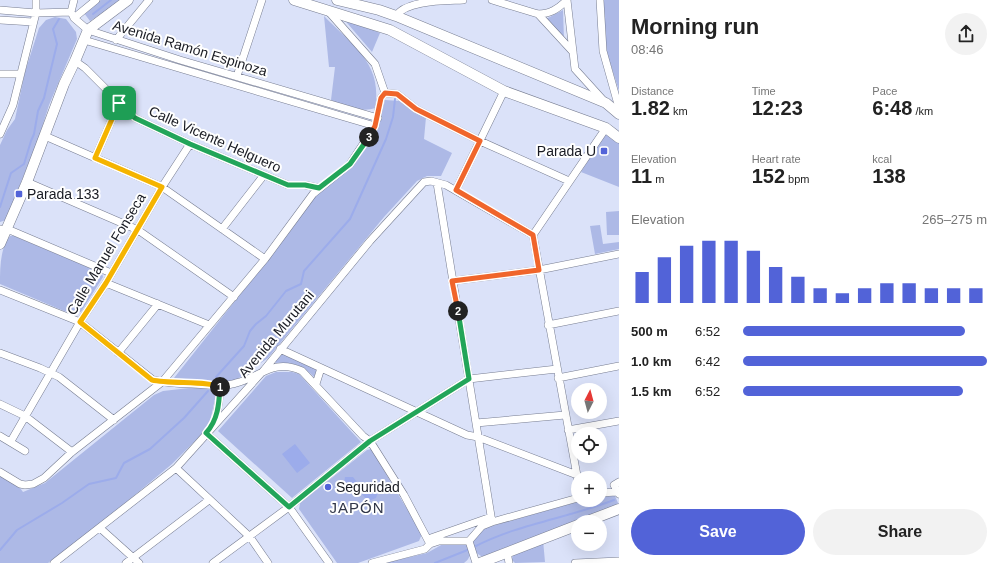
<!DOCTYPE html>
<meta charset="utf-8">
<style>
:root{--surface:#fff;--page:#f2f2f2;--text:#222;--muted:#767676;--accent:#5263d8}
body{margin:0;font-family:Helvetica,sans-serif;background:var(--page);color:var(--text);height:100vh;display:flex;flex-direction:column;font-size:15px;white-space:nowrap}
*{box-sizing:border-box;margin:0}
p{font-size:13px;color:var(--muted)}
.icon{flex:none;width:22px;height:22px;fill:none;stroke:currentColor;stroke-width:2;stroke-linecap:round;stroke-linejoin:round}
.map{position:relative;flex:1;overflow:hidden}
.sheet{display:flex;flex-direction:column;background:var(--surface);width:380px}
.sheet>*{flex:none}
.needle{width:26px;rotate:6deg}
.controls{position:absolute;left:571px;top:383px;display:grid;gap:8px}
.controls a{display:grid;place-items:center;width:36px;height:36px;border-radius:50%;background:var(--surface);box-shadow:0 4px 16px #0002;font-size:20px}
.pin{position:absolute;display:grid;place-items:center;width:34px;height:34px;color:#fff;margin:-17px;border-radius:8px;box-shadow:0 2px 6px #0006}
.km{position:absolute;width:20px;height:20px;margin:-10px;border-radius:50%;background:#222;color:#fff;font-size:11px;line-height:20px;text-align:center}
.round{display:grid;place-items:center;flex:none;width:42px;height:42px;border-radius:21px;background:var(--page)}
.head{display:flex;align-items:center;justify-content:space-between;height:68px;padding:0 12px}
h1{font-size:22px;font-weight:700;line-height:30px}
.stats{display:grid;grid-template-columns:repeat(3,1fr);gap:6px;height:68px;padding:4px 12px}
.stats div{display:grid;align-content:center}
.stats b{font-size:20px;font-weight:700}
.stats small{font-size:11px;font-weight:400}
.stats p{font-size:11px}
.chart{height:112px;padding:8px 12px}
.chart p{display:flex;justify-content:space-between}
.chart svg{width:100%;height:72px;margin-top:4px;stroke:var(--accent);stroke-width:6}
.button{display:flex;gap:8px;margin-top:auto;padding:8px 12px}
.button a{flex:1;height:46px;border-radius:24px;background:var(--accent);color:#fff;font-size:16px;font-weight:700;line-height:46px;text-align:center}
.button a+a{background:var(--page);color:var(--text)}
ul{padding:0 12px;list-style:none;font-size:13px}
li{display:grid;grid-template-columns:64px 48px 1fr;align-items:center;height:30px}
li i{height:10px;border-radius:5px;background:var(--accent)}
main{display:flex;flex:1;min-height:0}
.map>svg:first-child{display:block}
</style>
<main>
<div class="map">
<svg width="619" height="563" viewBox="0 0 619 563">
<rect width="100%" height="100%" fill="#dbe2f9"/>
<path fill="#adb9e6" d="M101 0H122L90 21 84 13Z
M603 0H619V91L606 50Z
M563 10 564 40 546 19Z
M324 16C352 45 383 63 375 108 362 113 343 106 331 100L335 67H329Z
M55 17 66 19 76 32 77 39 49 105 39 137 6 220 0 222V145L7 130 15 119 25 72 39 28 46 20Z
M342 17 380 33 372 52Z
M385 100 400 101 412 111 426 117 424 139 452 153 441 176H427L417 181 384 217 268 358 236 380 221 382 174 378 273 253 315 196 352 167 371 140 380 120Z
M608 134 619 141V187L581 172 603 136Z
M619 211V235H607L606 212Z
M600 225 603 244 619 242V249L595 254 590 226Z
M10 236H14L102 273 103 277 81 312 73 313 64 311 0 284C0 268 0 248 10 236Z
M282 353 317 370 314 377C302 365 293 362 276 363L275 361Z
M276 372H292L299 374 361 442 292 498 218 431 266 376Z
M198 387H215V399L210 422 201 435 172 464 100 524 48 563H0V476L20 488 23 492 45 483 154 395 163 391Z
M371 449 422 534 419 541 358 563H337L299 509 300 503 367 450Z
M615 496 618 503 616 505 484 556H481L475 552 473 542 477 534 485 528 584 500H600V497Z
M543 540 545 562 515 563 512 560 513 552Z
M443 544H467C470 553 472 557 464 563H385L427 553Z"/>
<path fill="#9caceb" d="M295 444 310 463 297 473 282 454Z
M345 477H353L360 486H375L378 492 376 498 368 501 360 492 350 490 344 483Z"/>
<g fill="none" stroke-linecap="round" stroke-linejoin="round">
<path stroke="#9caceb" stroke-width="2" d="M93 14 111 0
M0 207 11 173 24 164 31 141 34 134 38 111 44 98 57 44 53 29 59 19
M216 377 244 346 250 331 256 324 266 316 286 291 301 284 304 271 350 219 355 208 386 139 393 117 395 99
M474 547C518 524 568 518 614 500
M0 550 17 530 62 503 89 484 116 478 124 463 150 449 184 418 208 391
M435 563 470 549"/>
<g stroke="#777d91" stroke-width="8">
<path id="street" d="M492 0 538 14C550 14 558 9 567 0
M567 0 575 69 604 101
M600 0 603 51 619 108
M0 10 36 13 71 12 74 18 88 30 180 60 378 118
M328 11 375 64 385 93
M71 12 74 0
M538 14 573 52
M396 16C406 0 445 1 463 0
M74 18 96 0
M0 20 33 22
M84 40 375 126
M116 40 149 0
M75 61 85 68 135 118 190 144 288 185H305L319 188
M0 74H20
M237 76 262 0
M0 134 13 105 36 13V0
M45 136 162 187 265 259
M95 158 119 103
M27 182 138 230 234 297
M437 183 492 522
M456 190 504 91
M0 229 12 231 111 273
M222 229 264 175
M533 235 578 481
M533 235 606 128
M452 281 539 270 619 254
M106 283 209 325
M0 290 80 322 153 380C175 385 198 383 220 386
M548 325 619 311
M280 349 467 435 478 437 577 475
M0 353 40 368 59 377 114 420
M118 353 158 304
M558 378 619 366
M316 384 321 368
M0 404 25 416 72 452
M215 423 219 401 220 386C225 385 231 385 236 383 261 377 273 358 302 371L363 436 370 441 404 495 430 544 425 549 372 563
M476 423 565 415
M568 430 619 421
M206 433 289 507 329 563
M0 436 25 451
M11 441 80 322 106 283 162 187 190 144
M176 468 250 537 268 563
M0 472 20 484 25 485 33 484 44 478 72 452 162 382 265 259 313 194 350 164 375 126 381 98 385 93 397 94 416 109 480 141 569 181
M619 482 614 485 619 494
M600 493 617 492
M100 528 139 563
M428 539 491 517
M469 541 476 563
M430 544 439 541H469L482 526 492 522 578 498
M507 552 509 563
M54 563 176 468 264 370 370 241 424 182 431 181 446 185 533 235
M126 563 209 500
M213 563 289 507 370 441 469 379 557 369
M575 563 619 561"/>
</g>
<g stroke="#777d91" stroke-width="11">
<path id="secondary" d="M294 0 390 30 504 91 606 128 619 138
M337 0 379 10 396 16 606 103 619 114
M0 244 27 182 64 84 75 61 88 30 128 0
M585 522 619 509
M480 563 578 525"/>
</g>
<use href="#street" stroke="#fff" stroke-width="7"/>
<use href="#secondary" stroke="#fff" stroke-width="10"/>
</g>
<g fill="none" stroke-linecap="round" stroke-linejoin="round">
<g stroke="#fff" stroke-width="8">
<path id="split-1" d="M119 103 95 158 162 187 106 283 80 322 152 380C169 384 210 381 220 387"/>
</g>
<g stroke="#fff" stroke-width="8">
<path id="split-2" d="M220 387C219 404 218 420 206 433L289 507 370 441 469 379 458 311"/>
</g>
<g stroke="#fff" stroke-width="8">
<path id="split-3" d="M369 137 375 126 381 98 385 93 397 94 416 109 480 141 456 190 533 235 539 270 452 281 458 311"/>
</g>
<g stroke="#fff" stroke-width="8">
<path id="split-4" d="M119 103 135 118 190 144 288 185H305L319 188 350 164 369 137"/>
</g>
<use href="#split-1" stroke="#f5b400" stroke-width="5"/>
<use href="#split-2" stroke="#22a559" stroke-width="5"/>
<use href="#split-3" stroke="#f0652b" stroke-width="5"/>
<use href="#split-4" stroke="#22a559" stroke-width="5"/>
</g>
<g fill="#5263d8" stroke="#fff" stroke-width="1.5">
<rect x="600" y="147" width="8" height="8" rx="2"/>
<rect x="15" y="190" width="8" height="8" rx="2"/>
<circle cx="328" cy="487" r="4"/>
</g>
<g text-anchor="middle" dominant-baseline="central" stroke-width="4" stroke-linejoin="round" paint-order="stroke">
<g font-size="14" fill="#191b23" stroke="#fff">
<text transform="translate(190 48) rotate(17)">Avenida Ramón Espinoza</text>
<text transform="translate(215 139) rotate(24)">Calle Vicente Helguero</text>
<text transform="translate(106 254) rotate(-59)">Calle Manuel Fonseca</text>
<text transform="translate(276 334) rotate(-50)">Avenida Murutani</text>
</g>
<g font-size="14" fill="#191b23" stroke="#fff" text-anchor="start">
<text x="596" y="151" text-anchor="end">Parada U</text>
<text x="27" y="194">Parada 133</text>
<text x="336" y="487">Seguridad</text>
</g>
<g font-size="15" letter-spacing="1" fill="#313648" stroke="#fff">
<text x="357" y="507">JAPÓN</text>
</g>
</g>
</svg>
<div class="controls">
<a><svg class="needle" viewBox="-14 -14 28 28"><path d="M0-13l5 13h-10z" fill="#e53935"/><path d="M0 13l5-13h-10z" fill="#767676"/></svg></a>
<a><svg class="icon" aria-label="locate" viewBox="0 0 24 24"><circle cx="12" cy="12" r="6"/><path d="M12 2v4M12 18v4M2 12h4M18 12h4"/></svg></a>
<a>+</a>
<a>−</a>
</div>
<div class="pin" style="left:119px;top:103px;background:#1e9e55"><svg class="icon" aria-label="arrive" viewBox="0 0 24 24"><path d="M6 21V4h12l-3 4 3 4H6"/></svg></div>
<b class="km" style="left:220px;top:387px">1</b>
<b class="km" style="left:458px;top:311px">2</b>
<b class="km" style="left:369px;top:137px">3</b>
</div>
<section class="sheet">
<div class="head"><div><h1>Morning run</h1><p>08:46</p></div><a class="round"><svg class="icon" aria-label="share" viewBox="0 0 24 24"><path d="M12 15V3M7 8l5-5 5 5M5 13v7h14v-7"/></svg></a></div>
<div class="stats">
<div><p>Distance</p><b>1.82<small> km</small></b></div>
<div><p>Time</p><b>12:23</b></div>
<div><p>Pace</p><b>6:48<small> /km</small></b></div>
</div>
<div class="stats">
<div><p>Elevation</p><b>11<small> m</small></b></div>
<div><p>Heart rate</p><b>152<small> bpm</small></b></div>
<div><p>kcal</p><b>138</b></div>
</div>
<div class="chart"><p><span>Elevation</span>265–275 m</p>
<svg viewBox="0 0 160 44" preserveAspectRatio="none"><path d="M5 44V25M15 44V16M25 44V9M35 44V6M45 44V6M55 44V12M65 44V22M75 44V28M85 44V35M95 44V38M105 44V35M115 44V32M125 44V32M135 44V35M145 44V35M155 44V35"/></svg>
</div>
<ul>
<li><b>500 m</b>6:52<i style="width:91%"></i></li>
<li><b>1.0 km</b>6:42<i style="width:100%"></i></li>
<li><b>1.5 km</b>6:52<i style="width:90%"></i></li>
</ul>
<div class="button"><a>Save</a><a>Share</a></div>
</section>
</main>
